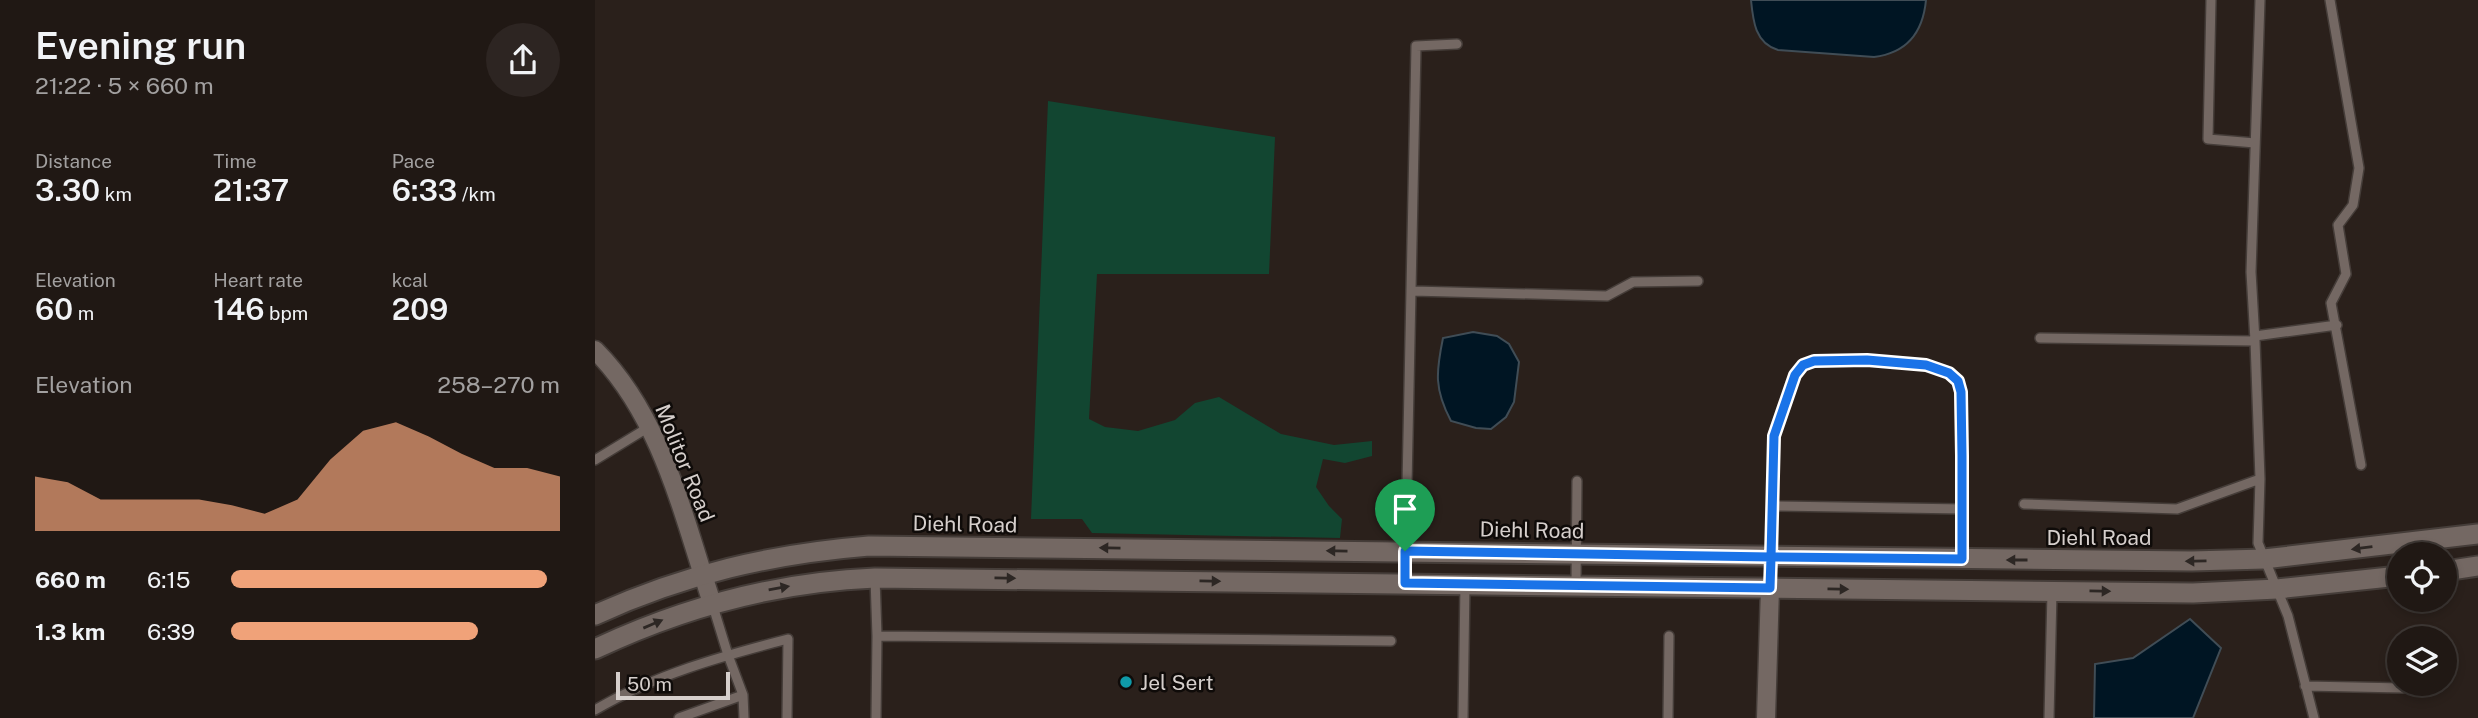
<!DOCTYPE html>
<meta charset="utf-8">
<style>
:root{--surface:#201814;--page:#2d2522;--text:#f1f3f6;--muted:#a2a0a0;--line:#3d3734;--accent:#f0a279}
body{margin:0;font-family:"Public Sans",sans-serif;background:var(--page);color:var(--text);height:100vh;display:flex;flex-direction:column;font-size:26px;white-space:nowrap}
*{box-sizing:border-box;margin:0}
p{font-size:23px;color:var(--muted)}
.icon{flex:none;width:38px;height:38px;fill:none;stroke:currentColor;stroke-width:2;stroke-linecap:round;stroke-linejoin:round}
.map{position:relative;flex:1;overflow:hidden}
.sheet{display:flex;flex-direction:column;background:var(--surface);width:595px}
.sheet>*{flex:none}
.tools{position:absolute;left:1792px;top:542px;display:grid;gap:14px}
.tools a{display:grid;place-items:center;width:70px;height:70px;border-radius:50%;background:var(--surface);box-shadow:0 4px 10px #0003,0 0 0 2px var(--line);font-size:35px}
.scale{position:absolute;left:21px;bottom:18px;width:114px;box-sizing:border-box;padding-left:7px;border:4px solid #d6cfcc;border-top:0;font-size:19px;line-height:24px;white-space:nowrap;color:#d6cfcc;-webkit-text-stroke:5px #0f0b09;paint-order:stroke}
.pin{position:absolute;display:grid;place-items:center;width:60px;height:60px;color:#fff;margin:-72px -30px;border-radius:50% 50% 50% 0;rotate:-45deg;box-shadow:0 0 7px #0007}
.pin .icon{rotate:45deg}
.round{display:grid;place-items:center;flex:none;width:74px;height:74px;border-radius:37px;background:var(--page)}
.overview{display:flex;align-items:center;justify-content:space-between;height:119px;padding:0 35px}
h1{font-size:38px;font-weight:600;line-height:52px}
.figures{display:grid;grid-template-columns:repeat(3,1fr);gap:10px;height:119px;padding:7px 35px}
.figures div{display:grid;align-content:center}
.figures b{font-size:30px;font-weight:600}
.figures small{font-size:19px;font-weight:400}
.figures p{font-size:19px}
.chart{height:196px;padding:14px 35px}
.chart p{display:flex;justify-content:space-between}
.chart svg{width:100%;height:126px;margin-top:7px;fill:var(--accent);opacity:.7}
ul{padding:0 35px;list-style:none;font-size:23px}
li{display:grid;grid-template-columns:112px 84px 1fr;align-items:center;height:52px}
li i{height:18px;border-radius:9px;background:var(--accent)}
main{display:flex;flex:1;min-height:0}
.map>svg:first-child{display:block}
</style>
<main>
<section class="sheet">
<div class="overview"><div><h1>Evening run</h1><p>21:22 · 5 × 660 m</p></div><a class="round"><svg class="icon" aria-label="share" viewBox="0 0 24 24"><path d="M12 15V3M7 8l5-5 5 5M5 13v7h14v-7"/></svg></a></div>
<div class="figures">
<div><p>Distance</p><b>3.30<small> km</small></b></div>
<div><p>Time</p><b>21:37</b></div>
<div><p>Pace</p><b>6:33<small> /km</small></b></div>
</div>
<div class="figures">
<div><p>Elevation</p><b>60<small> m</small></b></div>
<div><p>Heart rate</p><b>146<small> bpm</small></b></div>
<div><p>kcal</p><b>209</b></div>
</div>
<div class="chart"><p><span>Elevation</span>258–270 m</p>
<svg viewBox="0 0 160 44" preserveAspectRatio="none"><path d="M0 44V25L10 27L20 33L30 33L40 33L50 33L60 35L70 38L80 33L90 19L100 9L110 6L120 11L130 17L140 22L150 22L160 25V44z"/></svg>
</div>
<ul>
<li><b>660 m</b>6:15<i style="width:96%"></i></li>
<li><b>1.3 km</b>6:39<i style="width:75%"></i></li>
</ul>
</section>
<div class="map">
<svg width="1883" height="718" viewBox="0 0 1883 718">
<rect width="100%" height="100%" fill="#2a201b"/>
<path fill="#124631" d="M453 101 680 137 674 274H502L494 419 510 427 543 431 580 420 600 403 624 397 686 434 739 445 777 441V456L750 463 728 459 721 487 734 506 747 519 745 538 497 533 487 519H436Z"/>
<path fill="#001523" stroke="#404d56" stroke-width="2" d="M1156 0H1331C1328 32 1312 53 1279 57L1183 50C1160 43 1158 21 1156 0Z
M878 332 902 336 914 344 924 362 919 402 911 417 896 429 881 428 856 421C839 389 841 372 848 338Z
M1595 619 1626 648 1598 718H1499L1500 664 1538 658Z"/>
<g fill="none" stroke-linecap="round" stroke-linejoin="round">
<g stroke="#453d39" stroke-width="12">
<path id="service" d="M1616 0 1613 139 1660 143
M1735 0 1764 168 1758 205 1743 225 1751 274 1736 303 1766 465
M818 291 1012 296 1038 282 1103 281
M1660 336 1742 325
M1445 338 1660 341 1665 479 1663 543 1693 616 1719 718
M1660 341 1656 272 1665 0
M0 460 54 427
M1429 504 1582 509 1665 479
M1177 506 1368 509
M280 578 282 636 281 718
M810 583 821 46 862 44
M981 585 982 481
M1175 588 1179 436 1200 375 1208 365 1219 361 1272 360 1331 365 1354 373 1363 381 1365 392 1367 456V559
M117 603 133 655 148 695 149 718
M282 636 796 641
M1710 686 1808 688
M0 710C59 675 127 656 193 639L192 718
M84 718 148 695
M868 718 870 584
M1073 718 1074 636
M1454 718 1457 592"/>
</g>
<g stroke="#453d39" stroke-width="21">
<path id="minor" d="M0 350C67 417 88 516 117 603
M1171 718 1175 588"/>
</g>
<g stroke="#453d39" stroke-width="23">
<path id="tertiary" d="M1850 571 1883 566
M0 615C90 574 176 554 274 546L1597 561 1669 559 1883 534
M0 649C89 607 181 582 280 578L1598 593 1682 589 1804 576"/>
</g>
<use href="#service" stroke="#746863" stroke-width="9"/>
<use href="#minor" stroke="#746863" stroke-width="18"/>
<use href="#tertiary" stroke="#746863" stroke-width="19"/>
</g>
<defs><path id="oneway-solid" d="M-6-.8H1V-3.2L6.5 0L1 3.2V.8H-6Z" transform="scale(1.75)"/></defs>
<g fill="#2d2724">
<use href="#oneway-solid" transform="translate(515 548) rotate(-179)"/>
<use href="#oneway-solid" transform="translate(1767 548) rotate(173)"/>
<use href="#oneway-solid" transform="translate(742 551) rotate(-179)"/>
<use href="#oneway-solid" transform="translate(1422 560) rotate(-180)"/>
<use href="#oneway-solid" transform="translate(1601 561) rotate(179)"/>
<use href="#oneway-solid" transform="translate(410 578) rotate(1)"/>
<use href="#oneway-solid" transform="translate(615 581) rotate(1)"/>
<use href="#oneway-solid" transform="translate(184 588) rotate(-10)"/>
<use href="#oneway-solid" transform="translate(1243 589) rotate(1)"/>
<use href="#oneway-solid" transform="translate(1505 591) rotate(1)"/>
<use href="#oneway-solid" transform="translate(58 624) rotate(-23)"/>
</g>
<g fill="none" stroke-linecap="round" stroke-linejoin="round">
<g stroke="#fff" stroke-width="14">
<path id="route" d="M810 551V583L1175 588 1176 557 1367 559V456L1366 392 1363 381 1354 373 1331 365 1272 360 1219 361 1208 365 1200 375 1179 436 1176 557 810 551"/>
</g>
<use href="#route" stroke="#1a73e8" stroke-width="9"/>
</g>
<circle fill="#0f9aa8" stroke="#0f0b09" stroke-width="2.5" cx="531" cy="682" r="7"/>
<g text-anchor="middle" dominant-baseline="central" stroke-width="5" stroke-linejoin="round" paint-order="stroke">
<g font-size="21" fill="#d6cfcc" stroke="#0f0b09">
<text transform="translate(90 463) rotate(68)">Molitor Road</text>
<text transform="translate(370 524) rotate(1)">Diehl Road</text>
<text transform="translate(937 530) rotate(1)">Diehl Road</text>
<text x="1504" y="537">Diehl Road</text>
</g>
<g font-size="21" fill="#d6cfcc" stroke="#0f0b09" text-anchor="start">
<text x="545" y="682">Jel Sert</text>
</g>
</g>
</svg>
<div class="tools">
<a><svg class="icon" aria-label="locate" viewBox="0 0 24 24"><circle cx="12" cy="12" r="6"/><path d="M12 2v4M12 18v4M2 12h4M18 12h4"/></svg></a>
<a><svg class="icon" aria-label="layers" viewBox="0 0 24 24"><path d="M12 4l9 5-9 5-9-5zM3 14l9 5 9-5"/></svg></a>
</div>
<div class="scale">50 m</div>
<div class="pin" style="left:810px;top:551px;background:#1e9e55"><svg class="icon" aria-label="arrive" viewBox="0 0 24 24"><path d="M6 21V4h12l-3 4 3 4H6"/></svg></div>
</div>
</main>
